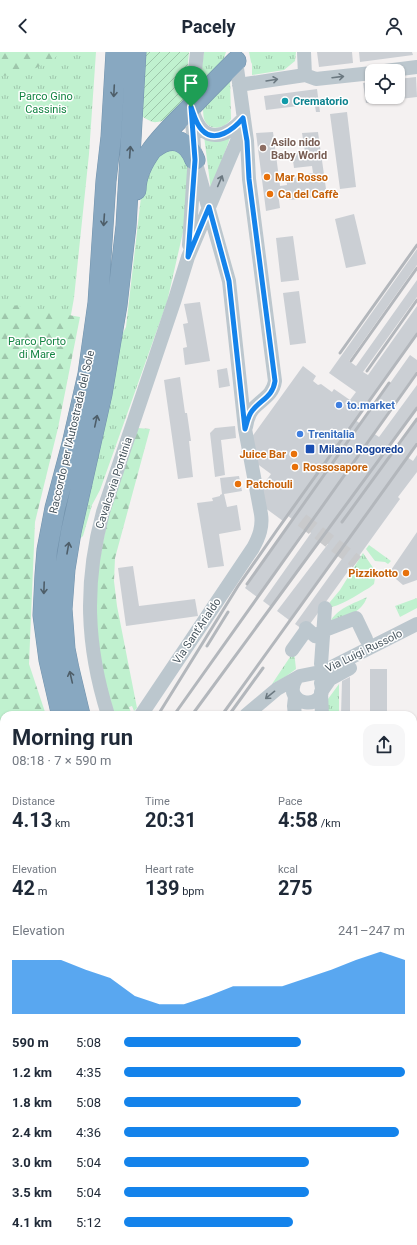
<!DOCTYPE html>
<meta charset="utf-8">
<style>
:root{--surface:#fff;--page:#f6f6f7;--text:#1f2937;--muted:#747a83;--accent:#1483eb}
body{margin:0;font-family:Roboto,sans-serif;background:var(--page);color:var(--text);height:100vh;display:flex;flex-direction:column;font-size:15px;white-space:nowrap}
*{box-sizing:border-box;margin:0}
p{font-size:13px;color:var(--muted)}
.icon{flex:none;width:22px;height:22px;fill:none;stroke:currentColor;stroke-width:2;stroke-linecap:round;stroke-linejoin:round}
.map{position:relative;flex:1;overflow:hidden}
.sheet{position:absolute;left:0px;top:659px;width:417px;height:534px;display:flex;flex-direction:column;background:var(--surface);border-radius:12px 12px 0 0;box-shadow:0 1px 3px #0004}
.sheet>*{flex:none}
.tools{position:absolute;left:365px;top:12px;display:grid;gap:8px}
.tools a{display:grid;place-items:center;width:40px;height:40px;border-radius:8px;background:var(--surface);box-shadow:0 1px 3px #0004;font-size:20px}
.pin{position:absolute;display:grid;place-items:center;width:34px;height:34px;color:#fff;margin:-41px -17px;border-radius:50% 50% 50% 0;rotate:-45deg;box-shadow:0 0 4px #0007}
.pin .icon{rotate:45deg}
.round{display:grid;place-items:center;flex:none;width:42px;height:42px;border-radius:12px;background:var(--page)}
.headline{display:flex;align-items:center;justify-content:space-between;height:68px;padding:0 12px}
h1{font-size:22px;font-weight:700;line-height:30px}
.metrics{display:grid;grid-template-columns:repeat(3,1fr);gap:6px;height:68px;padding:4px 12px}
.metrics div{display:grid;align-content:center}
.metrics b{font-size:20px;font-weight:700}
.metrics small{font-size:11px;font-weight:400}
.metrics p{font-size:11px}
.chart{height:112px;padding:8px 12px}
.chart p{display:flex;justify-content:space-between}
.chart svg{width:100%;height:72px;margin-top:4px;fill:var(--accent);opacity:.7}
ul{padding:0 12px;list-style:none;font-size:13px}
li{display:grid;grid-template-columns:64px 48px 1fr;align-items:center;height:30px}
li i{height:10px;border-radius:5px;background:var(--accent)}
header{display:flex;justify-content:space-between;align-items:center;height:52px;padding:0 12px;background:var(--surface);font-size:18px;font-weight:700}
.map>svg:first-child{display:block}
</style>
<header><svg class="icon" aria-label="back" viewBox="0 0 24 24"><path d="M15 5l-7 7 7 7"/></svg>Pacely<svg class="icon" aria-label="person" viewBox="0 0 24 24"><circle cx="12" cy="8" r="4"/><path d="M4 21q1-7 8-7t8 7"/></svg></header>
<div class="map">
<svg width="417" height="1193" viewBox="0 0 417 1193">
<defs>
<pattern id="grass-tufts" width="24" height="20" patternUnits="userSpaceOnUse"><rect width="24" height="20" fill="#c0f1cf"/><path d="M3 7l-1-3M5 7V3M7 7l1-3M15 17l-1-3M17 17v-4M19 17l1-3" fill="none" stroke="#9ec6ab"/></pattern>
<pattern id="forest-firs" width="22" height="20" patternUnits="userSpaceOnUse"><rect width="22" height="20" fill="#c0f1cf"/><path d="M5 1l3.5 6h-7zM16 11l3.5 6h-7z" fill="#9ec6ab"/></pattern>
<pattern id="garden-furrows" width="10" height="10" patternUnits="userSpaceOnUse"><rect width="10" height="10" fill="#c0f1cf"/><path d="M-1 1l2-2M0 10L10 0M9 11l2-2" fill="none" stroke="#9ec6ab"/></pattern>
</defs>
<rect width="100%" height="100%" fill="#f4f1f1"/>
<path fill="url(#grass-tufts)" d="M0 0H96L89 102 74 246 58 335 0 342Z
M204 0H226L223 9 202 29V13Z
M249 0H296L295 9 284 18 252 23V12L251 10Z
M230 24 231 67C225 77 209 80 204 67 203 63 203 57 203 53Z
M231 83 211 139 204 84Z
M178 95 189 111 186 167 167 250 100 438 92 453 83 484 75 491 116 294 126 275 141 145 156 104Z
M369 493 391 509 388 512 385 510 375 509 366 497Z
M363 501 376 520 374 532 369 536C356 543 341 555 325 556L340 538Z
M367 545C362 561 344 565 330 571 335 557 355 551 367 545Z
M417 546V556L400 565 395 554Z
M294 599 296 617 285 625 272 632Z
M339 632V663H328V647Z
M292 1189H364V1193H293Z"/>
<path fill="url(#forest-firs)" d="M0 0H60L54 7 36 16 23 19 12 23 0 24Z
M13 253 80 265 58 376 35 470 29 612 46 663H4V834L0 841V254Z
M138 376 150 377 115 506 114 529 117 554 137 656 134 659 132 654 129 655 132 663H115L104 635 96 590 94 539 109 458Z"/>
<path fill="url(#garden-furrows)" d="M144 0H189L187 22 188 48C180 55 168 70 157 70 151 71 145 66 140 63Z"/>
<path fill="#cbcfd4" d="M317 0H352L353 11 319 15Z
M359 0H412L413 3 360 10Z
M416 25 417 45 366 51 363 31 372 30V45H398V27Z
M317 37 320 60H316L314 48 298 50V54L266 58 264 44Z
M347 60 356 135 340 137 330 62Z
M273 80 280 134 287 133 286 125 313 121 312 114 294 116 292 101 305 100 302 81 318 80 327 144 289 148 288 140 278 141 280 156 266 159 256 81Z
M354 162 366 212 346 216 335 167Z
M293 184 299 228 281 230 276 186Z
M417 197V213L349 309 356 314 417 228V245L363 320 368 323 417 254V281L355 368 361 372 410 303 417 308V319L373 381 379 385 417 333V355L390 393 396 398 417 369V390L407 405 413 409 417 403V420L398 445 400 447 305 579 295 572 344 504 338 500 289 568 277 559 328 492 321 488 271 555 263 549 311 481 305 476 257 545 245 536 293 468 287 463 283 469 253 447 271 422 241 400 303 314 316 324 313 329 318 333 321 332 332 340 334 337 350 348 356 340 329 321Z
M299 239 306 291 290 293 283 241Z
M200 250 210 309 185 313 183 296 187 295 183 272 188 271 184 252Z
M227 316 230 334 219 336 217 318Z
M180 325 185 361H187L191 389H189L193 425 178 427 164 328Z
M235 374 236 386 221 388 225 423 215 425 210 381 215 376Z
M239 424 242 439 224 442 227 455 237 453 241 478 219 482 224 514 208 516 197 451 213 449 212 446 220 444V443L222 442 220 426Z
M417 480V528L403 533 389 521Z
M133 514 139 554 195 547 198 564 126 574 118 516Z
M370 617H387V663H370Z
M350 625V663H341L342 629Z
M413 788H417V809H413Z
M414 818H417V830H413Z
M413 886H417V905H413Z
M413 960H417V976H413Z
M413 1008H417V1025H413Z
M413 1042H417V1057H413Z
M4 1066V1115L0 1114V1076Z
M413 1075H417V1094H413Z
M417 1108V1128H413V1109Z
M413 1145H417V1193H396V1189H413Z
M119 1189H137L136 1193H118Z"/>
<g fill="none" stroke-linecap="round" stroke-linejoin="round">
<path stroke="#c9cacc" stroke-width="14" stroke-dasharray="14 7" stroke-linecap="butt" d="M302 468 357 510"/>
<g stroke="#7393ad" stroke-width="21">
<path id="highway" d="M154 96C171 83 187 87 195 108
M136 138C136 105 173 74 193 53 207 38 221 24 236 9
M63 663 60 656 49 608 43 563 45 523 47 498 55 456 72 392 88 322 98 251 106 129 111 85 116 0
M80 663 69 617 65 597 62 557 65 517 71 480 102 342 117 253 126 174 136 0
M213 1193 214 1189
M230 1193 231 1189"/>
</g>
<path stroke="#bcc7ce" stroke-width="14" d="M304 0 305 23
M236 9 247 89 249 127 275 329C273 343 262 347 253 357 249 362 247 368 246 375
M385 19 417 15
M305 23 316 27 372 21
M239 33 305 23
M194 63C204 92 226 86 243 67
M189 193 194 118
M306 576 315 584 325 578 356 566 366 587
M292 598 307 577
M321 612 325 556
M296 627C280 654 329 661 321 631
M321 640 330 627 350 616
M321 641 322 663
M108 663C86 593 84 531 103 460L175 247 188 205 237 89 243 66
M141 663 253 496C259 485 263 475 261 462L245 377 229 229 195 108 191 55 197 0
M246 663 277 637 300 624 320 620 326 618 417 572
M295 663 294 654 295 645
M413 683H417
M0 863 4 857
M413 954H417
M413 1032H417
M413 1137H417
M244 1189 248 1193
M279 1189V1193
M373 1189 374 1193"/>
<use href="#highway" stroke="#88a8c1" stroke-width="20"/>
<path stroke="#b3b7bc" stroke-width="3" d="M340 301 417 193
M351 309 417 216
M367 319 417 248
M342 470 417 367
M247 532 389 331
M207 594 228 560
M158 663 238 534 277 478 417 282
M174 663 417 321
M192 663 417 356
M222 663 417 392
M229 663 263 616
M0 880 4 875
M0 890 4 884
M0 903 4 898
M0 913 4 908
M0 934 4 929
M0 954 4 947
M0 978 4 972
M0 989 4 983"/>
</g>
<defs><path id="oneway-shaft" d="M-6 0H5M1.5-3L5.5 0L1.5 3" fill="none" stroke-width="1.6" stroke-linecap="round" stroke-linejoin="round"/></defs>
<g stroke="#6b7880">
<use href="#oneway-shaft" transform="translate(338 25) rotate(-7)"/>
<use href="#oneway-shaft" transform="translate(272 28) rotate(-9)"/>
<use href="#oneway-shaft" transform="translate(220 129) rotate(-67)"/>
<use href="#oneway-shaft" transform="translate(270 643) rotate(141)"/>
</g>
<g stroke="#4e5e69">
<use href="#oneway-shaft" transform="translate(114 39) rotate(93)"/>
<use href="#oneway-shaft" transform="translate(130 100) rotate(-86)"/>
<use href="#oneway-shaft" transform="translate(104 168) rotate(94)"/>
<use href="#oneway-shaft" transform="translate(96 369) rotate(-78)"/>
<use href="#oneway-shaft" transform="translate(68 496) rotate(-80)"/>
<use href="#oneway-shaft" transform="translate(44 536) rotate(92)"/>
<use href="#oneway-shaft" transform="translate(71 625) rotate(-103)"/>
</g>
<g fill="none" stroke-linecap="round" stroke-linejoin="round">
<g stroke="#fff" stroke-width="8">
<path id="route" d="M191 55C194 63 196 72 202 78 215 92 234 77 243 66L247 89 249 127 275 329C273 345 260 348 252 359 248 364 247 371 245 377L229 229 209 155 188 205 195 108Z"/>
</g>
<use href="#route" stroke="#1483eb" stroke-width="5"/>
</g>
<circle fill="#0f9aa8" stroke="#fff" stroke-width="1.5" cx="285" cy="49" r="4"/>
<circle fill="#8d6e63" stroke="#fff" stroke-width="1.5" cx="263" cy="96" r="4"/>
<g fill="#e8710a" stroke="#fff" stroke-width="1.5">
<circle cx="267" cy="125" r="4"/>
<circle cx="270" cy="142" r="4"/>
<circle cx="294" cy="402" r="4"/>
<circle cx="295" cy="415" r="4"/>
<circle cx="238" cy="432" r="4"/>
<circle cx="406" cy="521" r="4"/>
</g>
<g fill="#3f7fe0" stroke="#fff" stroke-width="1.5">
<circle cx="339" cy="353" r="4"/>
<circle cx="300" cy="382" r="4"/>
</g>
<rect fill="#1a4fb4" stroke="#fff" stroke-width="1.5" x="305" y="392" width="10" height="10" rx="2"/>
<g text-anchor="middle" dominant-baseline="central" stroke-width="3" stroke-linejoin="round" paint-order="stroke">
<g font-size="11" fill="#158544" stroke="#fff">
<text x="46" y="44">Parco Gino<tspan x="46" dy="13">Cassinis</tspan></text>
<text x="37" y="289">Parco Porto<tspan x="37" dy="13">di Mare</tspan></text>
</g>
<g font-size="11" font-weight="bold" fill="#0d838f" stroke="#fff" text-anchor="start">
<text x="293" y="49">Crematorio</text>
</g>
<g font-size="11" font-weight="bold" fill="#785e54" stroke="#fff" text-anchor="start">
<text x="271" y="90">Asilo nido<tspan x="271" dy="13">Baby World</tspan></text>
</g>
<g font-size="11" font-weight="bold" fill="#c56008" stroke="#fff" text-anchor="start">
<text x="275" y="125">Mar Rosso</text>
<text x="278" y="142">Ca del Caffè</text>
<text x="286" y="402" text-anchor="end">Juice Bar</text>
<text x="303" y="415">Rossosapore</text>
<text x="246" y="432">Patchouli</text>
<text x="398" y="521" text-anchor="end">Pizzikotto</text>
</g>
<g font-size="11" font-weight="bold" fill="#366cbe" stroke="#fff" text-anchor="start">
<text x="347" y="353">to.market</text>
<text x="308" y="382">Trenitalia</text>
</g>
<g font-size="11" fill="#48565f" stroke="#fff">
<text transform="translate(72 380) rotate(-77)">Raccordo per l'Autostrada del Sole</text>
<text transform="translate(114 431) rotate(-72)">Cavalcavia Pontinia</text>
<text transform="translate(197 579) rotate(-56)">Via Sant'Arialdo</text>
<text transform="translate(364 599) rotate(-26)">Via Luigi Russolo</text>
</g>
<g font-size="11" font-weight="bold" fill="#164399" stroke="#fff" text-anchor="start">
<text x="319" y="397">Milano Rogoredo</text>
</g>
</g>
</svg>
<div class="tools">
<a><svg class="icon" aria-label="locate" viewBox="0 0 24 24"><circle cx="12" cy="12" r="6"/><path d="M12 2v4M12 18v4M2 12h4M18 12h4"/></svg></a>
</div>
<div class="pin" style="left:191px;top:55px;background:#1e9e55"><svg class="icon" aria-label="arrive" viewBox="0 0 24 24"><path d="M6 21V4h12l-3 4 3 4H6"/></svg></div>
<section class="sheet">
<div class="headline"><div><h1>Morning run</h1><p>08:18 · 7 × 590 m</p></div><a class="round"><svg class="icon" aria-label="share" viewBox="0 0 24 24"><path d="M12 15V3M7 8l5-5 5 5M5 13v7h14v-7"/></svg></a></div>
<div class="metrics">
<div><p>Distance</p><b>4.13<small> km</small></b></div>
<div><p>Time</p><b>20:31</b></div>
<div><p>Pace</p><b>4:58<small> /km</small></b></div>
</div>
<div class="metrics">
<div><p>Elevation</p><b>42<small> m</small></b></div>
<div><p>Heart rate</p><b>139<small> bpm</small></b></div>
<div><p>kcal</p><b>275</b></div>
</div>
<div class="chart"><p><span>Elevation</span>241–247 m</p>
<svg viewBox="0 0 160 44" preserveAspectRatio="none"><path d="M0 44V11L10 11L20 11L30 17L40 22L50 33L60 38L70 38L80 33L90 27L100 27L110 27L120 22L130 17L140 11L150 6L160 11V44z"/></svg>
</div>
<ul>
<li><b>590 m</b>5:08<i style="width:63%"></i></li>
<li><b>1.2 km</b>4:35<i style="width:100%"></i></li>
<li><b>1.8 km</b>5:08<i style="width:63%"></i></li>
<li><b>2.4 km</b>4:36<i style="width:98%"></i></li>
<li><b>3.0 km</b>5:04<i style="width:66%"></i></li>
<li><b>3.5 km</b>5:04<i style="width:66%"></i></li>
<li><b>4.1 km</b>5:12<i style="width:60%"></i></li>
</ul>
</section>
</div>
